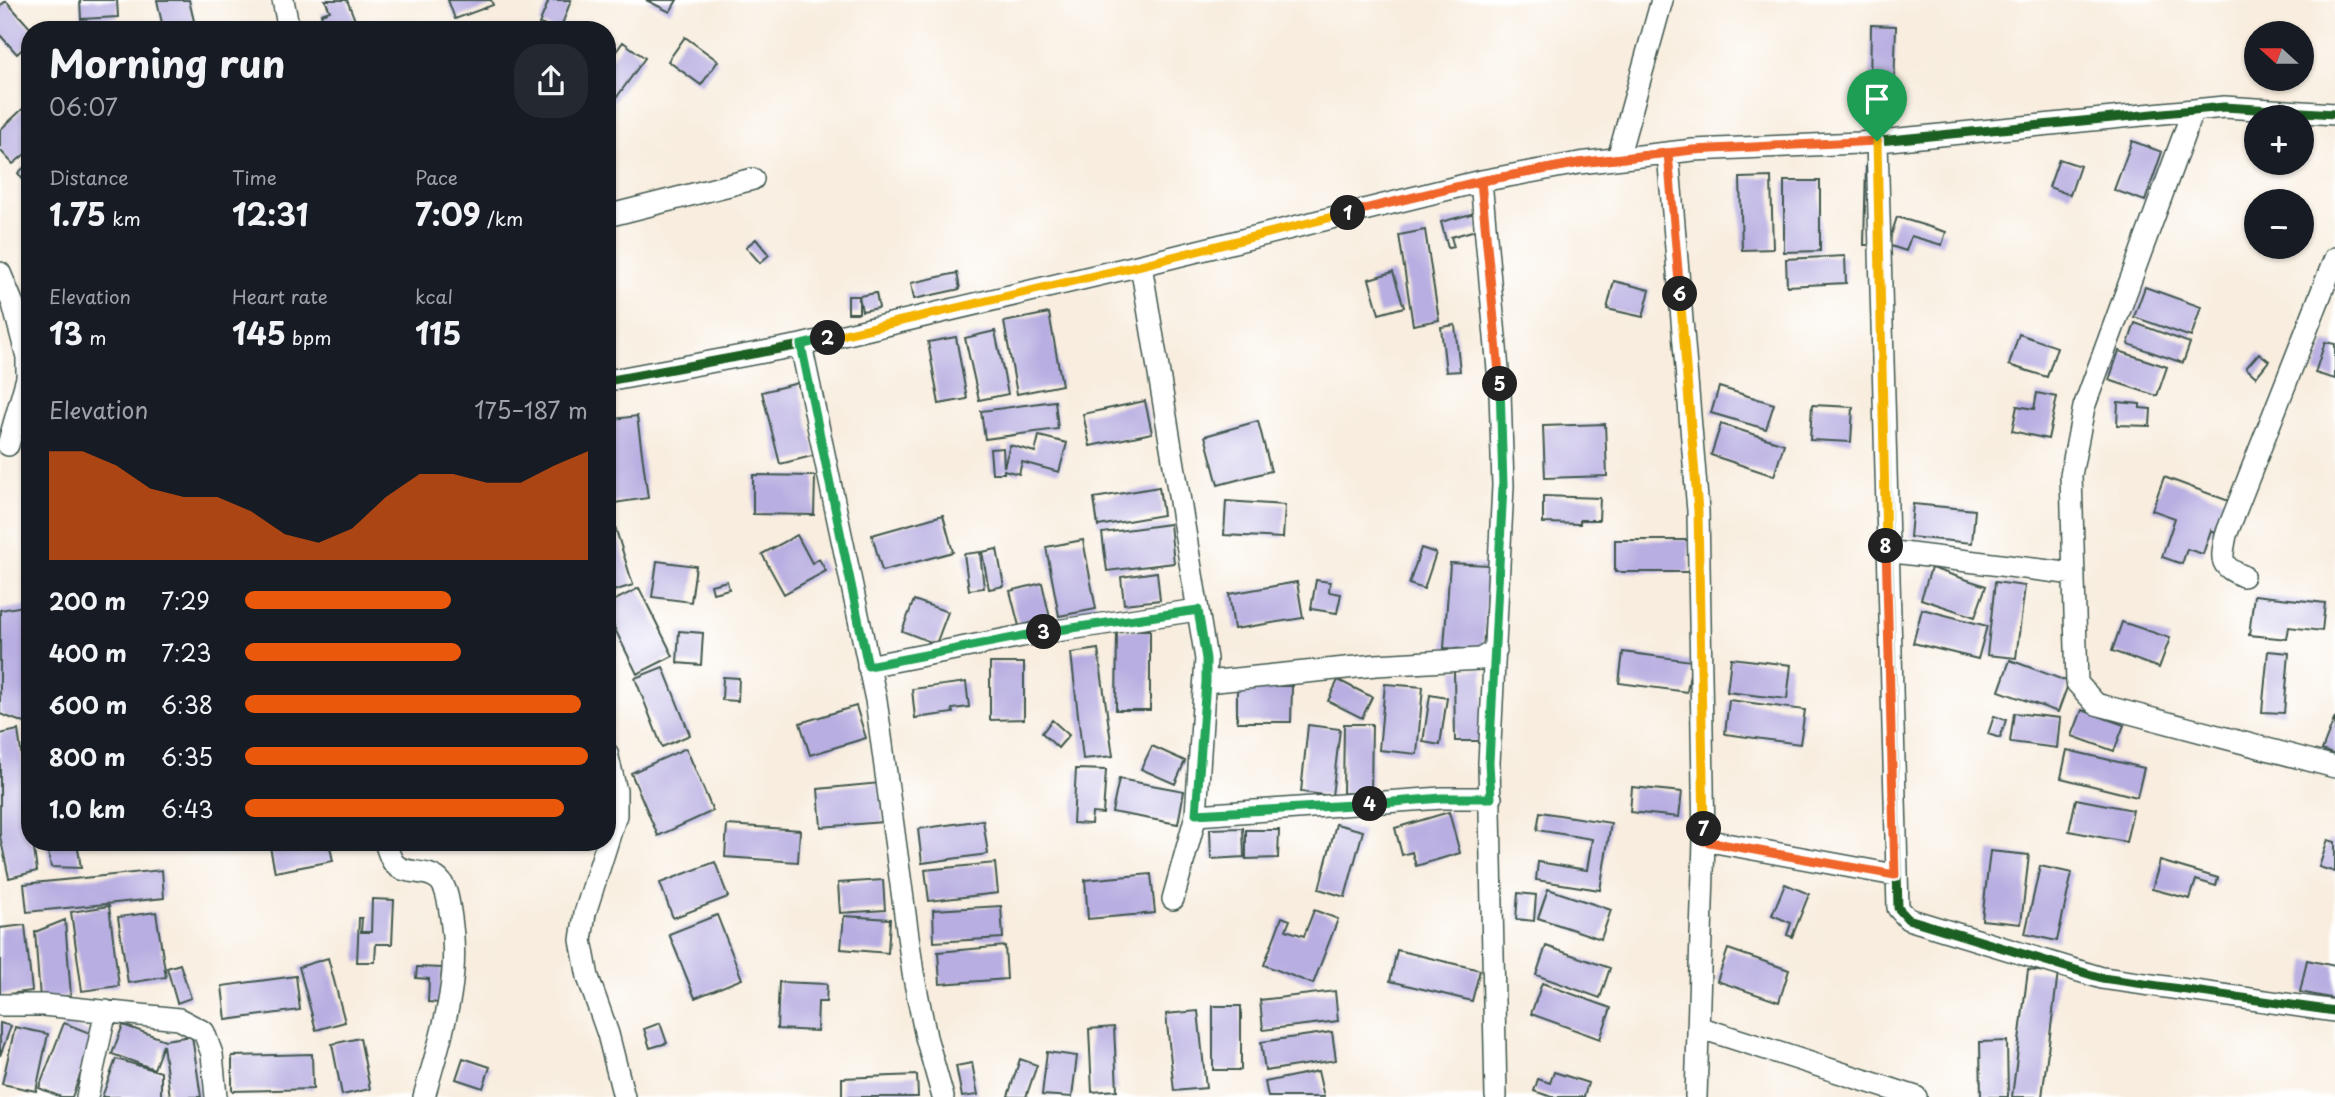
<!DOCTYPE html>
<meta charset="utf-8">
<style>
:root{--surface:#171b24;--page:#242831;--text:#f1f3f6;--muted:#9ea1a6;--accent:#ea580c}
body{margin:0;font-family:"Playpen Sans",sans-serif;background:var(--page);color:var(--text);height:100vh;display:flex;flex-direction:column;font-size:26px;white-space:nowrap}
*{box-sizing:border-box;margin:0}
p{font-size:23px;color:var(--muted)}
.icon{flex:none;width:38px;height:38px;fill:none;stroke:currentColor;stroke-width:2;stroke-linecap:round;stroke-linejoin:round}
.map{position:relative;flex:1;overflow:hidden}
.drawer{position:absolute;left:21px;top:21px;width:595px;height:830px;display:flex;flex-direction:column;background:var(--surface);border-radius:28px;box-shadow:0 2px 5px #0004}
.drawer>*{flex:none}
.needle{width:46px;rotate:291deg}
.tools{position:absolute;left:2244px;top:21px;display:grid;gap:14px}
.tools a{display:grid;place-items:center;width:70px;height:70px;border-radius:50%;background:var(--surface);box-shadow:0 2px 5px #0004;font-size:35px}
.pin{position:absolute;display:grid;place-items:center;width:60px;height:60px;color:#fff;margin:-72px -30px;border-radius:50% 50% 50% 0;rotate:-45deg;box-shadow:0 0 7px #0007}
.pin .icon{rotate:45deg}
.km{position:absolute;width:35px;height:35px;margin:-18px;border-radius:50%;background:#222;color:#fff;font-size:19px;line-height:35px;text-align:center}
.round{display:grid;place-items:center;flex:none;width:74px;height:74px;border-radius:28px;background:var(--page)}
.overview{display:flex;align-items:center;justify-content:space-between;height:119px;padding:0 28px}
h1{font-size:38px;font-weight:700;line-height:52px}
.stats{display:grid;grid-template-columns:repeat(3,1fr);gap:10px;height:119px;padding:7px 28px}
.stats div{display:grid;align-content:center}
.stats b{font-size:30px;font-weight:700}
.stats small{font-size:19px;font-weight:400}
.stats p{font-size:19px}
.chart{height:196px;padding:14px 28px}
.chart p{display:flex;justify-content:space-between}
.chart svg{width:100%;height:126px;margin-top:7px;fill:var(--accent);opacity:.7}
ul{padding:0 28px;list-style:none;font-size:23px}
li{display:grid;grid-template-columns:112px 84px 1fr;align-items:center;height:52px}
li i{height:18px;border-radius:9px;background:var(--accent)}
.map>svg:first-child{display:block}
</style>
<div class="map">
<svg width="2335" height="1097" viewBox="0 0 2335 1097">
<rect width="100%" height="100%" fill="#fff"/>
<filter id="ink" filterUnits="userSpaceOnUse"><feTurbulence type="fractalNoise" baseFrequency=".0143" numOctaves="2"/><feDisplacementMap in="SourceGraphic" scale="14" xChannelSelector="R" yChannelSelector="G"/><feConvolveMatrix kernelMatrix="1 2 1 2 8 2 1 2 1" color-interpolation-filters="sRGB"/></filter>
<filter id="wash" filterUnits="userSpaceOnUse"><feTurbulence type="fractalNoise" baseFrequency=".00686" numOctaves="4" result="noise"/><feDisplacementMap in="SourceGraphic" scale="28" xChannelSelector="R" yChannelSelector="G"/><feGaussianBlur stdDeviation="1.57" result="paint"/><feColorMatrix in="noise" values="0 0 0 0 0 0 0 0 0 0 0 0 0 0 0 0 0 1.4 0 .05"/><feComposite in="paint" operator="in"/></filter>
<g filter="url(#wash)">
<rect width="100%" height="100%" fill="#f8edde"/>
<g id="blocks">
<path fill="#b8aee1" d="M80 0H117L118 17 81 19Z
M157 0H189L194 21 163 28Z
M325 0H347L359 30H327L321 14 330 11Z
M448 0H491L493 5 455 19Z
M549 0H571L560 30 539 24Z
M646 0H677L670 12Z
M6 1 32 30H30V42L17 54 0 35V6Z
M1871 25 1896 26 1894 89 1870 88Z
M685 37 718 61 701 85 668 61Z
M623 42 645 58 614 101 607 97V64Z
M30 102V150L13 164 0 150V130Z
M2132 141 2162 152 2145 201 2114 190Z
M2059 159 2080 166 2070 195 2049 187Z
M30 162V189L18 173Z
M1866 164H1882L1880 245H1864Z
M1771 177 1773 249 1742 250 1740 178Z
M1784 181H1820V251L1784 252Z
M1475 213 1479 229 1451 237 1454 247 1448 248 1441 222Z
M1897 217 1946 232 1942 245 1911 236 1906 251 1888 245Z
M1425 230 1439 320 1413 325 1399 235Z
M756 239 769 255 760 263 746 247Z
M1845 256 1846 283 1787 286 1786 259Z
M1393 272 1404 307 1379 314 1369 279Z
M957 273 960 289 914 299 911 283Z
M1614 281 1650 290 1643 317 1607 309Z
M2145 287 2201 307 2191 337 2134 317Z
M876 293 879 308 862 311 859 296Z
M848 296H859V313H848Z
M1049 313 1062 385 1017 394 1004 322Z
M2135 323 2190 343 2183 363 2128 344Z
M1455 325 1460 371 1446 372 1441 327Z
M995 331 1008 394 979 400 965 338Z
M2019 334 2057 347 2047 377 2009 365Z
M956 337 967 399 939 404 928 342Z
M2325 342 2335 344V379L2315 373Z
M2119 351 2167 367 2157 396 2109 380Z
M2259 353 2269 361 2256 377 2246 368Z
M798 383 816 455 780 464 762 392Z
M1719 387 1774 404 1766 429 1711 413Z
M2037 393 2057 397 2048 439 2012 431 2017 406 2034 409Z
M1055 401 1058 429 985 439 981 411Z
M1145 401 1152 433 1090 446 1083 414Z
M2118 402 2140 404V408L2151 409 2150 426 2117 425Z
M1812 405 1853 407 1851 442 1810 440Z
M637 416 648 498 614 503 615 506 609 507 633 585 607 593V420Z
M1258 421 1271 471 1218 485 1205 436Z
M1605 424 1607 476 1545 478 1543 426Z
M1721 424 1784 444 1774 476 1711 455Z
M1039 436 1067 443 1059 472 1022 462 1019 474 1004 470V473H992L990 449 1003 448 1004 467 1010 445 1035 452Z
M753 475 815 476 814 515 753 514Z
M2164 477 2229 501 2217 533 2211 530 2203 554 2187 549 2182 564 2162 557 2175 518 2152 510Z
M1159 487 1163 515 1098 526 1094 498Z
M1543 496 1600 498 1599 520H1580V524L1543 523Z
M1226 501 1285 505 1283 538 1224 535Z
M1913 504 1975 510 1972 543 1910 537Z
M943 515 953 552 882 571 872 535Z
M1170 524 1174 563 1107 571 1102 533Z
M797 535 812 563 819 559 826 571 784 594 762 554Z
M1083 540 1096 609 1059 616 1046 547Z
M1615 540H1689V572H1615Z
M1421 548 1436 553 1424 589 1409 584Z
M997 549 1004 586 989 589 982 552Z
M980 552 984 588 969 590 964 554Z
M657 561 696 566 691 602 652 597Z
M1450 563 1489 565 1483 650 1444 648Z
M1931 568 1986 586 1975 617 1921 599Z
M1157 572 1160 600 1124 604 1121 577Z
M1316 580 1330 582 1329 592 1341 594 1337 613 1311 609Z
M727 581 729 589 713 593 711 585Z
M1297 582 1303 618 1234 629 1229 594Z
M1995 582 2025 586 2016 658 1987 655Z
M1042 583 1050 618 1019 626 1010 591Z
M639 588 673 656 637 674 607 613V604Z
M2254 595 2325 603 2322 631 2289 627 2287 639 2249 635Z
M914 600 948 612 936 644 902 631Z
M30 605V725L0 714V610Z
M1922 609 1987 626 1978 659 1913 643Z
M2122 622 2170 638 2159 668 2112 651Z
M1117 630H1150V710H1116Z
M679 631 703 633 701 665 677 663Z
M1098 649 1113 756 1083 759 1071 653Z
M2268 651 2289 653 2284 713 2262 712Z
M1623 652 1692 661 1687 692 1619 683Z
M1731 658 1791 665 1787 699 1727 692Z
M2010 660 2069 682 2058 712 1999 691Z
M990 663H1024V719L990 720Z
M663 667 690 735 662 747 635 678Z
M1483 669 1484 741H1455L1454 670Z
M723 677 739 678 738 701 722 700Z
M1338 680 1372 697 1362 718 1328 701Z
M966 682 969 707 952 709 953 713 915 718 912 689Z
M1385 684 1423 687 1417 754 1379 750Z
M1237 686H1292L1291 722H1237Z
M1430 695 1447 698 1440 745 1423 742Z
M1729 700 1805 710 1800 744 1725 734Z
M856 706 866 738 810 755 800 723Z
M2082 710 2124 725 2114 751 2072 736Z
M2014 713 2060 718 2057 748 2010 742Z
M1994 716 2006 720 2000 738 1988 734Z
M2335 717V755L2322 750Z
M1052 720 1069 735 1058 748 1042 733Z
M1344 724H1372L1371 794 1343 793Z
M1308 725 1340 729 1332 796 1301 792Z
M18 730 30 816V842H33L37 871 9 878 0 836V734Z
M1152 746 1185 761 1175 784 1141 769Z
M686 748 713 811 658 836 631 773Z
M2067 750 2144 768 2137 797 2061 778Z
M1076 769 1106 770 1103 814 1092 813 1091 824 1073 823Z
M1119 779 1184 791 1178 824 1112 812Z
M880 783 883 822 821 827 818 789Z
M1632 787 1682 792 1679 817 1630 812Z
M2076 799 2133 810 2126 842 2069 831Z
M1449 812 1460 853 1416 866 1412 852 1402 855 1395 828Z
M1540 812 1611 823 1600 890 1536 880 1538 862 1587 870 1592 839 1537 830Z
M983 820 988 854 922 863 918 829Z
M1336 824 1363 831 1345 897 1319 889Z
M727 825 800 830 798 862 725 857Z
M1243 828 1244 857 1211 859 1210 829Z
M1246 830H1279L1278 858 1246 859Z
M2328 840 2335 842V872L2319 867Z
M46 842H77L81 868 51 867Z
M269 842H329L333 861 275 872Z
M1990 851 2029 855 2021 924 1982 920Z
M2160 861 2218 878 2216 886 2196 880 2190 899 2152 889Z
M715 862 728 897 673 918 660 883Z
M995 863 998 893 929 901 925 870Z
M2040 866 2072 873 2057 941 2025 934Z
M162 870 164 898 27 912 24 884Z
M1151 874 1155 913 1088 919 1085 880Z
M883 880 885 910 840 913 838 883Z
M1785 884 1809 894 1792 937 1787 935 1791 923 1772 915Z
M1548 889 1611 910 1601 939 1538 918Z
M1518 893 1536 895 1534 921 1516 919Z
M372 899 394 900 392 944H376L375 962H357L359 918H362L361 932H371Z
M109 906 119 986 82 991 71 912Z
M1001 906 1003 938 934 942 933 910Z
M1314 910 1338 919 1313 984 1264 965 1282 917 1290 920 1286 930 1304 936Z
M156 912 166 977 128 983 118 917Z
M717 915 742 979 695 998 669 934Z
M844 916 890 919 888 953 841 949Z
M65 920 71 996 40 999 35 932Z
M25 925 32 991 0 995V928Z
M1005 946 1007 979 940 984 938 952Z
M1546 946 1610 968 1600 998 1536 975Z
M1728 949 1789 970 1779 1002 1717 981Z
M1397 950 1480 970 1472 1001 1390 981Z
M328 958 345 1022 316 1030 299 967Z
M2307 960 2335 966V999L2300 992Z
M180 964 191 998 177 1003 167 968Z
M417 967 442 968 440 1003 428 1002 429 979 416 978Z
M2028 970 2058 973 2042 1097H2012Z
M296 976 300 1010 226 1020 222 986Z
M779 982 827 984 826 1002H818L817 1031 777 1029Z
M1542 983 1611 1008 1600 1039 1531 1014Z
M1335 991 1338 1021 1263 1030 1260 1000Z
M1213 1006H1241V1070H1213Z
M1198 1011 1206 1088 1174 1091 1166 1014Z
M0 1023 11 1026 0 1056Z
M64 1023 95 1035 72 1097H61L39 1088Z
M660 1023 667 1043 650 1048 644 1029Z
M123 1025 165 1040 192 1036 201 1097H170L163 1045 154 1069 112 1054Z
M15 1027 48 1034 36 1091 2 1084Z
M1114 1027 1117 1090 1092 1092 1089 1029Z
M1332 1032 1336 1060 1265 1071 1261 1042Z
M360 1038 370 1089 342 1095 332 1044Z
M2007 1041 2008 1097H1981L1980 1042Z
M1047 1052 1077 1056 1072 1097 1042 1095Z
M312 1054 313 1089 232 1091V1056Z
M463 1058 490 1067 483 1088 456 1079Z
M116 1059 161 1072V1097H102Z
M1020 1059 1037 1065 1026 1097H1011L1008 1096Z
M972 1063 978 1095 962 1097 956 1066Z
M1318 1071 1324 1097H1268L1265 1082Z
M1554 1072 1588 1083 1584 1097H1552L1534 1091 1538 1079 1550 1083Z
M917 1075 918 1097H842V1078Z"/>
</g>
</g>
<g filter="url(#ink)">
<use href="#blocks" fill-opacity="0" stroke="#40574e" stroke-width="2"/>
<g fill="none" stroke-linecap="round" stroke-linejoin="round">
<g stroke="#40574e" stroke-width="24">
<path id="street" d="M283 0 289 30
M2193 110 2084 407 2071 475 2077 683 2096 704 2335 767
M1877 141 1898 908 1908 919 2102 978 2335 1011
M1668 153 1698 511 1704 840 1696 1097
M1618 158 1662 0
M1481 181 1500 392 1503 486 1489 763 1496 1097
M607 216 753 179
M1141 265 1206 659 1196 815 1173 899
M0 273 13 304 27 357V378L8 445
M801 345 876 700 913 973 926 1037 943 1097
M607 381 801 345 1141 265 1481 181 1579 163 1693 150 1859 143 2224 107 2335 114
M1886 551 2074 574
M2243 576C2219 565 2221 561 2226 535L2335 258
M868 666 1022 636 1197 610
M1206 682 1376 665 1480 659 1496 650
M607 753 616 791V815L585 913 581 940 588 977 608 1034 624 1097
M1196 815 1442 798H1491
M1704 840 1895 875
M385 842C387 848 389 856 393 862 403 877 429 867 441 882 448 891 449 906 451 918 461 983 441 1035 424 1097
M0 1005H43L179 1019 204 1032 212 1054 216 1097
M1698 1027 1916 1097
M87 1097 106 1011"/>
</g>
<use href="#street" stroke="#fff" stroke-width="21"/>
<g stroke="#fff" stroke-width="13">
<path id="cycleway" d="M1877 141 1898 908 1908 919 2102 978 2335 1011
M607 381 801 345 1141 265 1481 181 1579 163 1693 150 1859 143 2224 107 2335 114"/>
</g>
<use href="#cycleway" stroke="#1b5e20" stroke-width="9"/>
</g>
</g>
<g fill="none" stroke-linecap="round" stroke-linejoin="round" filter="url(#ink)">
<g stroke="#fff" stroke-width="14">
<path id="split-1" d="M1348 213 1481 181 1579 163 1693 150 1877 141"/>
</g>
<g stroke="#fff" stroke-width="14">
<path id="split-2" d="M828 338 1141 265 1348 213"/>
</g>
<g stroke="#fff" stroke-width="14">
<path id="split-3" d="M828 338 801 345 868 666 1044 632"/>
</g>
<g stroke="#fff" stroke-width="14">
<path id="split-4" d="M1044 632 1198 610 1206 659V682L1196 814 1370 804"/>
</g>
<g stroke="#fff" stroke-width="14">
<path id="split-5" d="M1370 804 1442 798H1491L1489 763 1503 486 1500 384"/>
</g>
<g stroke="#fff" stroke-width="14">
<path id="split-6" d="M1500 384 1481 181 1579 163 1668 153 1680 294"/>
</g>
<g stroke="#fff" stroke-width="14">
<path id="split-7" d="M1680 294 1698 511 1704 829"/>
</g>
<g stroke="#fff" stroke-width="14">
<path id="split-8" d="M1704 829V841L1895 875 1886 546"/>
</g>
<g stroke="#fff" stroke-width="14">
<path id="split-9" d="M1877 141 1886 546"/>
</g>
<use href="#split-1" stroke="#f0652b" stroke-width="9"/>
<use href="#split-2" stroke="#f5b400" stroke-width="9"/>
<use href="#split-3" stroke="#22a559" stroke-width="9"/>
<use href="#split-4" stroke="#22a559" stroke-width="9"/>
<use href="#split-5" stroke="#22a559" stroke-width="9"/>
<use href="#split-6" stroke="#f0652b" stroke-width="9"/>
<use href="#split-7" stroke="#f5b400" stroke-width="9"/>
<use href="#split-8" stroke="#f0652b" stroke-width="9"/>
<use href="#split-9" stroke="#f5b400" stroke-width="9"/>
</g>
</svg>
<div class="tools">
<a><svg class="needle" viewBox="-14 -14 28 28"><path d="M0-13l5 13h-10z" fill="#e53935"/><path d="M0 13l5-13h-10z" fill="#9ea1a6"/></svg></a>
<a>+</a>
<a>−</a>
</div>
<div class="pin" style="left:1877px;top:141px;background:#1e9e55"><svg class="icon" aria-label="arrive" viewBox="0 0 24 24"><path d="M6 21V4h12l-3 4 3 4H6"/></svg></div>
<b class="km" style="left:1348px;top:213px">1</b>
<b class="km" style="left:828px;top:338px">2</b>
<b class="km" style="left:1044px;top:632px">3</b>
<b class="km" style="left:1370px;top:804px">4</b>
<b class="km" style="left:1500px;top:384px">5</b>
<b class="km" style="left:1680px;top:294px">6</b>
<b class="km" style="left:1704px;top:829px">7</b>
<b class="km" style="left:1886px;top:546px">8</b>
<section class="drawer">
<div class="overview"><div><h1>Morning run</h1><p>06:07</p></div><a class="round"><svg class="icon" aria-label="share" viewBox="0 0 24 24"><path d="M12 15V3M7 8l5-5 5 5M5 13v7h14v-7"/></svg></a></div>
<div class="stats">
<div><p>Distance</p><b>1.75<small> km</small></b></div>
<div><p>Time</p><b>12:31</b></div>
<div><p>Pace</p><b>7:09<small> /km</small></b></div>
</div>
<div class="stats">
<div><p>Elevation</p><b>13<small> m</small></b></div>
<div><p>Heart rate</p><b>145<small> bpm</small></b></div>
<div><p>kcal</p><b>115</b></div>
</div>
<div class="chart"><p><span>Elevation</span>175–187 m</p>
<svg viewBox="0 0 160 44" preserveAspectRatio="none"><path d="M0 44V6L10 6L20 11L30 19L40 22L50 22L60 27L70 35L80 38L90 33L100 22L110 14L120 14L130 17L140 17L150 11L160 6V44z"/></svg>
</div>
<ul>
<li><b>200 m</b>7:29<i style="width:60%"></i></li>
<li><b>400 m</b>7:23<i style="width:63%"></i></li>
<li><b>600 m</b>6:38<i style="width:98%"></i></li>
<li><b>800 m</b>6:35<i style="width:100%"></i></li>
<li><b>1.0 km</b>6:43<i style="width:93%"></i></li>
</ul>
</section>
</div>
